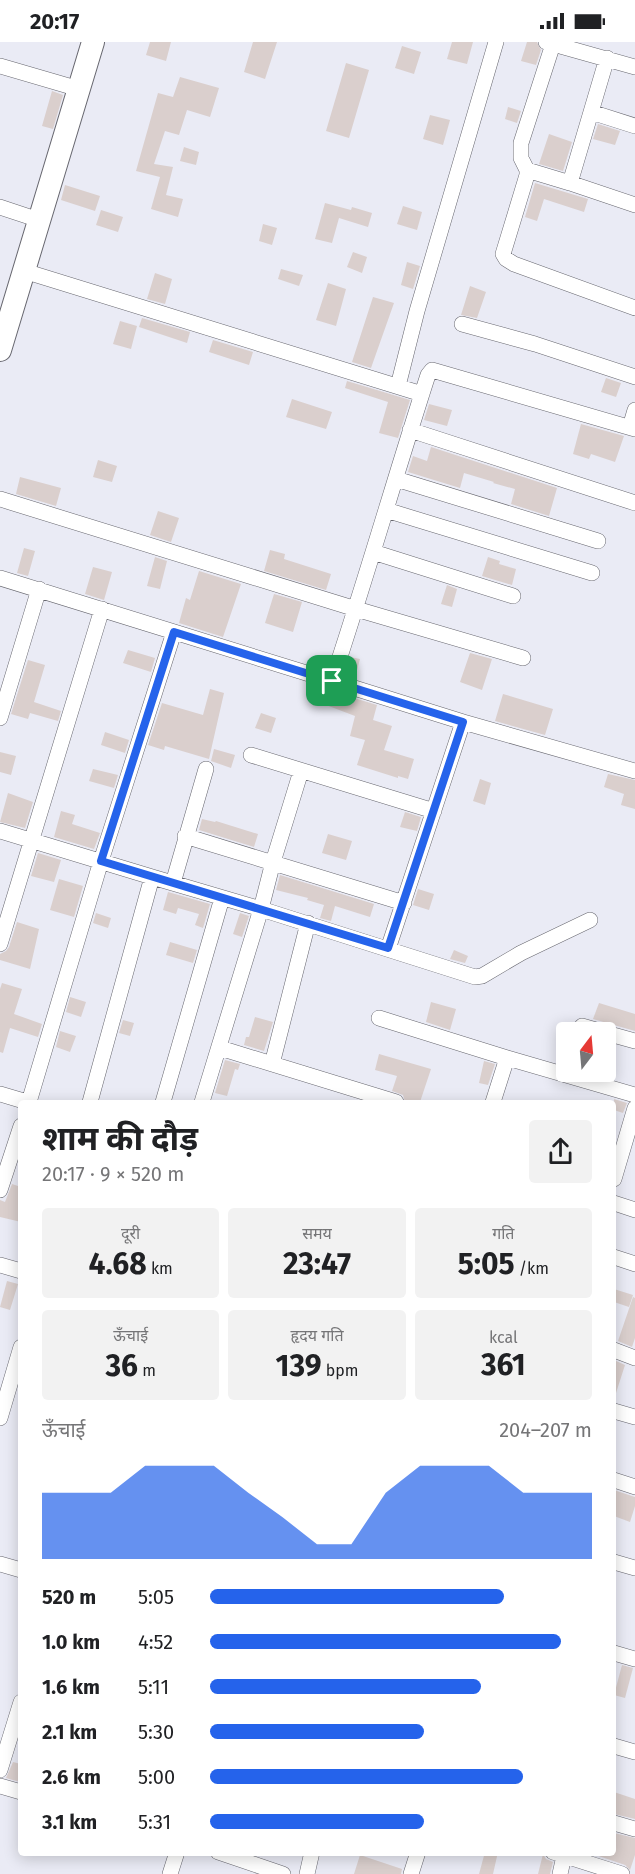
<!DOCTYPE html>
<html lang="hi">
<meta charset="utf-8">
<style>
:root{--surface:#fff;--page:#f2f2f2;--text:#202124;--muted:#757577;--accent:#2563eb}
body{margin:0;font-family:"Fira Sans","Noto Sans Devanagari",sans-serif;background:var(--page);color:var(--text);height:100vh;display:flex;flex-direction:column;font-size:22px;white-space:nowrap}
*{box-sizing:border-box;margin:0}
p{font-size:20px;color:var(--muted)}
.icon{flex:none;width:33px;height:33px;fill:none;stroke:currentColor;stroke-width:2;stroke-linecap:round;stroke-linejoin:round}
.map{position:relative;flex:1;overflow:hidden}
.details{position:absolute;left:18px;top:1058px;width:598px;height:756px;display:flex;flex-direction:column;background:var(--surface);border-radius:6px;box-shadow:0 3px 15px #0003}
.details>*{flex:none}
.needle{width:39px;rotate:16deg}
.controls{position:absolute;left:556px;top:980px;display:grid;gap:12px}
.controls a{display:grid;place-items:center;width:60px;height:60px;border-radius:6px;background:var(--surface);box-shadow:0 3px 15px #0003;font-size:30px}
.pin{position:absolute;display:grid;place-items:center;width:51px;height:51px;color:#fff;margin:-26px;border-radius:12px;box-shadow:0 3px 9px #0006}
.round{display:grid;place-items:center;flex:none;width:63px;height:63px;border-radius:6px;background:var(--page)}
.overview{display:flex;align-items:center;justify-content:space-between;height:102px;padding:0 24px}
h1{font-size:33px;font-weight:700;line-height:45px}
.figures{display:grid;grid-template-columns:repeat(3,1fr);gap:9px;height:102px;padding:6px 24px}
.figures div{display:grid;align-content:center;border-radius:6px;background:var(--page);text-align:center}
.figures b{font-size:30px;font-weight:700}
.figures small{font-size:16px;font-weight:400}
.figures p{font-size:16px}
.chart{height:168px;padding:12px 24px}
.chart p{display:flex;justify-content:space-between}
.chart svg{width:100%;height:108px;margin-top:6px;fill:var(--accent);opacity:.7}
ul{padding:0 24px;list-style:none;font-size:20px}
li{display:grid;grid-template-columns:96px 72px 1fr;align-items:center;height:45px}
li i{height:15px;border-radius:8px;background:var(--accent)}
.status{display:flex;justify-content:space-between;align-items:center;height:42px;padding:0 30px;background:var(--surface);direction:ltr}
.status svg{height:16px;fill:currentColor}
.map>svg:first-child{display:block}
</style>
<div class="status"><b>20:17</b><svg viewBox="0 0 49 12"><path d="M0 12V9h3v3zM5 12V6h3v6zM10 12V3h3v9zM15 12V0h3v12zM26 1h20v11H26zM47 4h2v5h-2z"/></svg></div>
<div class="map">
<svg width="635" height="1832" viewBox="0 0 635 1832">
<rect width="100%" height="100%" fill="#eaebf5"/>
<path fill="#dacfcd" d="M150 0H171L166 19 146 13Z
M253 0H277L265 37 244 30Z
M452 0H473L467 22 447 17Z
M527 0H537L541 8 536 23 521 19Z
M402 4 421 10 414 32 395 26Z
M346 21 369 28 349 96 326 89Z
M180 35 219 46 210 75 187 68 179 93 165 89 154 122 173 125 166 153 183 157 178 175 151 167 160 135 136 129 158 51 173 55Z
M52 49 63 53 53 87 42 84Z
M508 65 521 69 517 81 505 77Z
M430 73 450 78 443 103 423 97Z
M598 82 620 89 615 103 593 97Z
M549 92 572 100 563 129 539 122Z
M184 105 199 110 196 123 180 119Z
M535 141 588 157 584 170 544 157 537 179 525 175Z
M65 143 100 154 95 169 61 158Z
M325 161 351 168 352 165 372 171 368 185 339 176 332 201 315 197Z
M403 164 422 170 417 188 397 182Z
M101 168 123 175 118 190 96 183Z
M263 182 277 186 272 203 259 199Z
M353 210 367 215 362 231 347 225Z
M407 220 420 224 413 247 401 243Z
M281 227 303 233 299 244 278 237Z
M155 231 172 237 165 262 147 257Z
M328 241 346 247 336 284 316 278Z
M470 244 486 250 477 276 461 273Z
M373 255 394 261 371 326 352 320Z
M142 276 190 290 187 301 139 285Z
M120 279 137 284 131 307 113 302Z
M213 298 253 310 249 323 209 310Z
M606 336 621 341 616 355 601 350Z
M347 339 410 358 398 396 379 391 388 360 345 346Z
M292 357 332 370 326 387 286 375Z
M429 362 452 368 447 384 424 378Z
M581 382 624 394 615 420 591 412 589 417 573 412Z
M431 405 557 446 549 474 511 462 515 447 493 441 494 440 464 431 460 446 408 430 413 414 427 419Z
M98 418 117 424 112 440 93 435Z
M20 435 61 446 56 464 16 452Z
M158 469 179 476 171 500 150 493Z
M24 506 35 509 28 534 17 531Z
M270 508 285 512 284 517 331 532 326 548 264 529Z
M155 515 167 519 160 547 147 544Z
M488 515 500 519 499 522 516 527 512 543 482 534Z
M93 525 112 530 104 558 85 552Z
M199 529 241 542 223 595 179 581 186 556 190 558Z
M447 543 457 547 452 565 441 562Z
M274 552 302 560 293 590 265 581Z
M128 608 155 616 151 630 123 621Z
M470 611 492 617 482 648 460 640Z
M350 615 360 617 355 636 344 633Z
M28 618 45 623 34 660 61 669 58 679 30 671 28 677 11 672Z
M210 647 224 651 209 717 165 704 164 708 148 703 162 661 203 673Z
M331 649 377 663 373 678 392 684 384 708 414 717 408 737 398 734V736L357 723 365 698 350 694 355 674 326 663Z
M503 652 553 667 545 693 495 679Z
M261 671 276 676 271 691 255 686Z
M105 690 129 698 125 711 101 703Z
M214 707 235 713 231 726 211 719Z
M0 710 16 714 11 733 0 730Z
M93 727 118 733 114 746 89 739Z
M608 732 635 738V767L621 763 624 752 604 745Z
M480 737 491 741 485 763 473 759Z
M8 751 33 760 25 786 0 780Z
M61 769 75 773 72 782 100 791 94 807 54 795Z
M405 770 421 775 417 789 400 785Z
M202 777 215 780 216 779 258 792 254 805 199 788Z
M328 792 352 799 346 818 322 811Z
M38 811 61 818 54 840 31 834Z
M280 833 374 862 370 875 335 864 331 879 320 876 324 863 307 858 308 856 276 848Z
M59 837 83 844 74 875 50 868Z
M418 847 434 852 429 868 413 863Z
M168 850 210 862 203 886 195 883 199 872 178 866 176 872 163 868Z
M96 871 111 876 108 886 93 881Z
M240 871 249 874 242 895 233 892Z
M17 880 39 887 30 927 0 918V912L6 909 9 905Z
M170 900 197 908 193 921 166 913Z
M454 908 468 914 465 921 450 917Z
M2 941 22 947 14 972 42 982 38 995 10 986 3 1011 0 1010V947Z
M70 955 86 960 81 975 66 970Z
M431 960 456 967 450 988 426 980Z
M599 961 635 972V989L593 977Z
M255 975 273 980 264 1009 244 1003 246 995H249Z
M123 978 134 981 130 994 119 991Z
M60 989 76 994 70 1010 56 1005Z
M379 1012 431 1027 420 1060H405L403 1053 392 1049 397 1034 375 1028Z
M225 1018 240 1022 238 1028 235 1027 227 1054 215 1051Z
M484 1019 495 1022 488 1043 479 1041Z
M614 1057 627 1061 623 1071 614 1068Z
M12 1142 21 1145V1180L0 1175V1158L5 1160Z
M7 1239 18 1242 10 1268 0 1265Z
M614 1247 633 1253 629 1265 614 1260Z
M633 1255 635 1256V1296L632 1305 618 1299Z
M614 1318 625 1323 616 1351H614Z
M614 1448 635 1455V1464L630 1480 614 1474Z
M622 1623 633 1626 625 1656 614 1653Z
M13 1720 21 1722 20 1740 6 1736Z
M614 1750 635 1757V1777L614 1772Z
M614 1791 635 1796V1813L630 1828 625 1823 587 1810H614Z
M485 1810H498L493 1832H479Z
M543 1812 546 1817 553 1820 550 1832H538Z
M360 1813 402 1827 401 1832H354Z"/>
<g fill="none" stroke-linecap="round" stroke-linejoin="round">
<g stroke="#67676f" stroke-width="16">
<path id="street" d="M546 0 635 25
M553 2 521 101V116L527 128V133L503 212 506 217 514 222 635 266
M0 24 79 47
M591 70 635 84
M527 128 570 141 635 163
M570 141 607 16
M0 165 39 178
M24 229 422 352
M462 282 535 302 635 335
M398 344 417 269 496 0
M630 385 635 368
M635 387 432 328 428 333C395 435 366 537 332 639L463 680 635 729
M410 388 635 461
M396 437 598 499
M0 457 356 567 523 616
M386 468 592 531
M373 510 513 554
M0 536 332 639
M0 676 39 547
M251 713 434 769
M0 789 152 835
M185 794 404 861
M173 841 206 727
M0 902 102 567
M388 907 463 680
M379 976 507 1016 635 1053
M582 984 603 990
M606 991 635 999
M220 1006 396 1060
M272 1022 308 881
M0 1052 27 1060
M29 1060 101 819 174 590
M90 1060 152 835 261 867 273 820 301 729
M163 1060 222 856
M202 1060 261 867 475 935 482 934 521 911 590 878
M493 1060 507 1016
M614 1137 635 1066
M0 1148 21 1084
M614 1161 635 1168
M614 1215 635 1222
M0 1223 21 1229
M614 1308 635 1316
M614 1369 635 1375
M0 1376 21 1305
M614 1438 635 1445
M614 1520 635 1526
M0 1522 21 1528
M614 1611 635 1617
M614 1704 635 1710
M0 1728 21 1660
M0 1744 21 1750
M614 1781 635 1787
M218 1810 283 1832
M553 1810 622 1832
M170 1832 177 1810
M307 1832 312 1810
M411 1832 418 1810
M560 1832 564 1814"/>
</g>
<g stroke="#67676f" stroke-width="24">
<path id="secondary" d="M0 308 93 0"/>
</g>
<use href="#street" stroke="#fff" stroke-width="15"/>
<use href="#secondary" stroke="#fff" stroke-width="22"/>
</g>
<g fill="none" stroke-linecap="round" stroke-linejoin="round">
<g stroke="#fff" stroke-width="12">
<path id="route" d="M174 590 463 680 388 906 101 819Z"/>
</g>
<use href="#route" stroke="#2563eb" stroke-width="8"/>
</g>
</svg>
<div class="controls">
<a><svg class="needle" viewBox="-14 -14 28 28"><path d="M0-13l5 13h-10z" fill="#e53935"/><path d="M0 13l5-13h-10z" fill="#757577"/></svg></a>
</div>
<div class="pin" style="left:332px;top:639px;background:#1e9e55"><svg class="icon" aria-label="arrive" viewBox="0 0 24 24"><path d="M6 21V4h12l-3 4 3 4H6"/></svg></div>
<section class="details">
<div class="overview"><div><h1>शाम की दौड़</h1><p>20:17 · 9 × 520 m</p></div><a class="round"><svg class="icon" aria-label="share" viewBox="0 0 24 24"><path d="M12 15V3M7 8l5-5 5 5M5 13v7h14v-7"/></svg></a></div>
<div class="figures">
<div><p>दूरी</p><b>4.68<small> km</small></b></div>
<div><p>समय</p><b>23:47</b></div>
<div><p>गति</p><b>5:05<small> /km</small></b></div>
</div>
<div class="figures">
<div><p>ऊँचाई</p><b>36<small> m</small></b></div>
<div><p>हृदय गति</p><b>139<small> bpm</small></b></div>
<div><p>kcal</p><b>361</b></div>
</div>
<div class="chart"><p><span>ऊँचाई</span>204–207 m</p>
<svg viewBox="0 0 160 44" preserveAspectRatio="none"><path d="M0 44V17L10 17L20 17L30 6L40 6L50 6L60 17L70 27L80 38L90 38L100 17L110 6L120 6L130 6L140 17L150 17L160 17V44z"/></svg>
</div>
<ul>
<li><b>520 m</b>5:05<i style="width:77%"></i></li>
<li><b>1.0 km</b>4:52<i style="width:92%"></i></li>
<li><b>1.6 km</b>5:11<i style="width:71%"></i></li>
<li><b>2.1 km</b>5:30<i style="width:56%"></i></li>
<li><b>2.6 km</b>5:00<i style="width:82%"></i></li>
<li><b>3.1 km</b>5:31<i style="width:56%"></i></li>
</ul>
</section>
</div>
